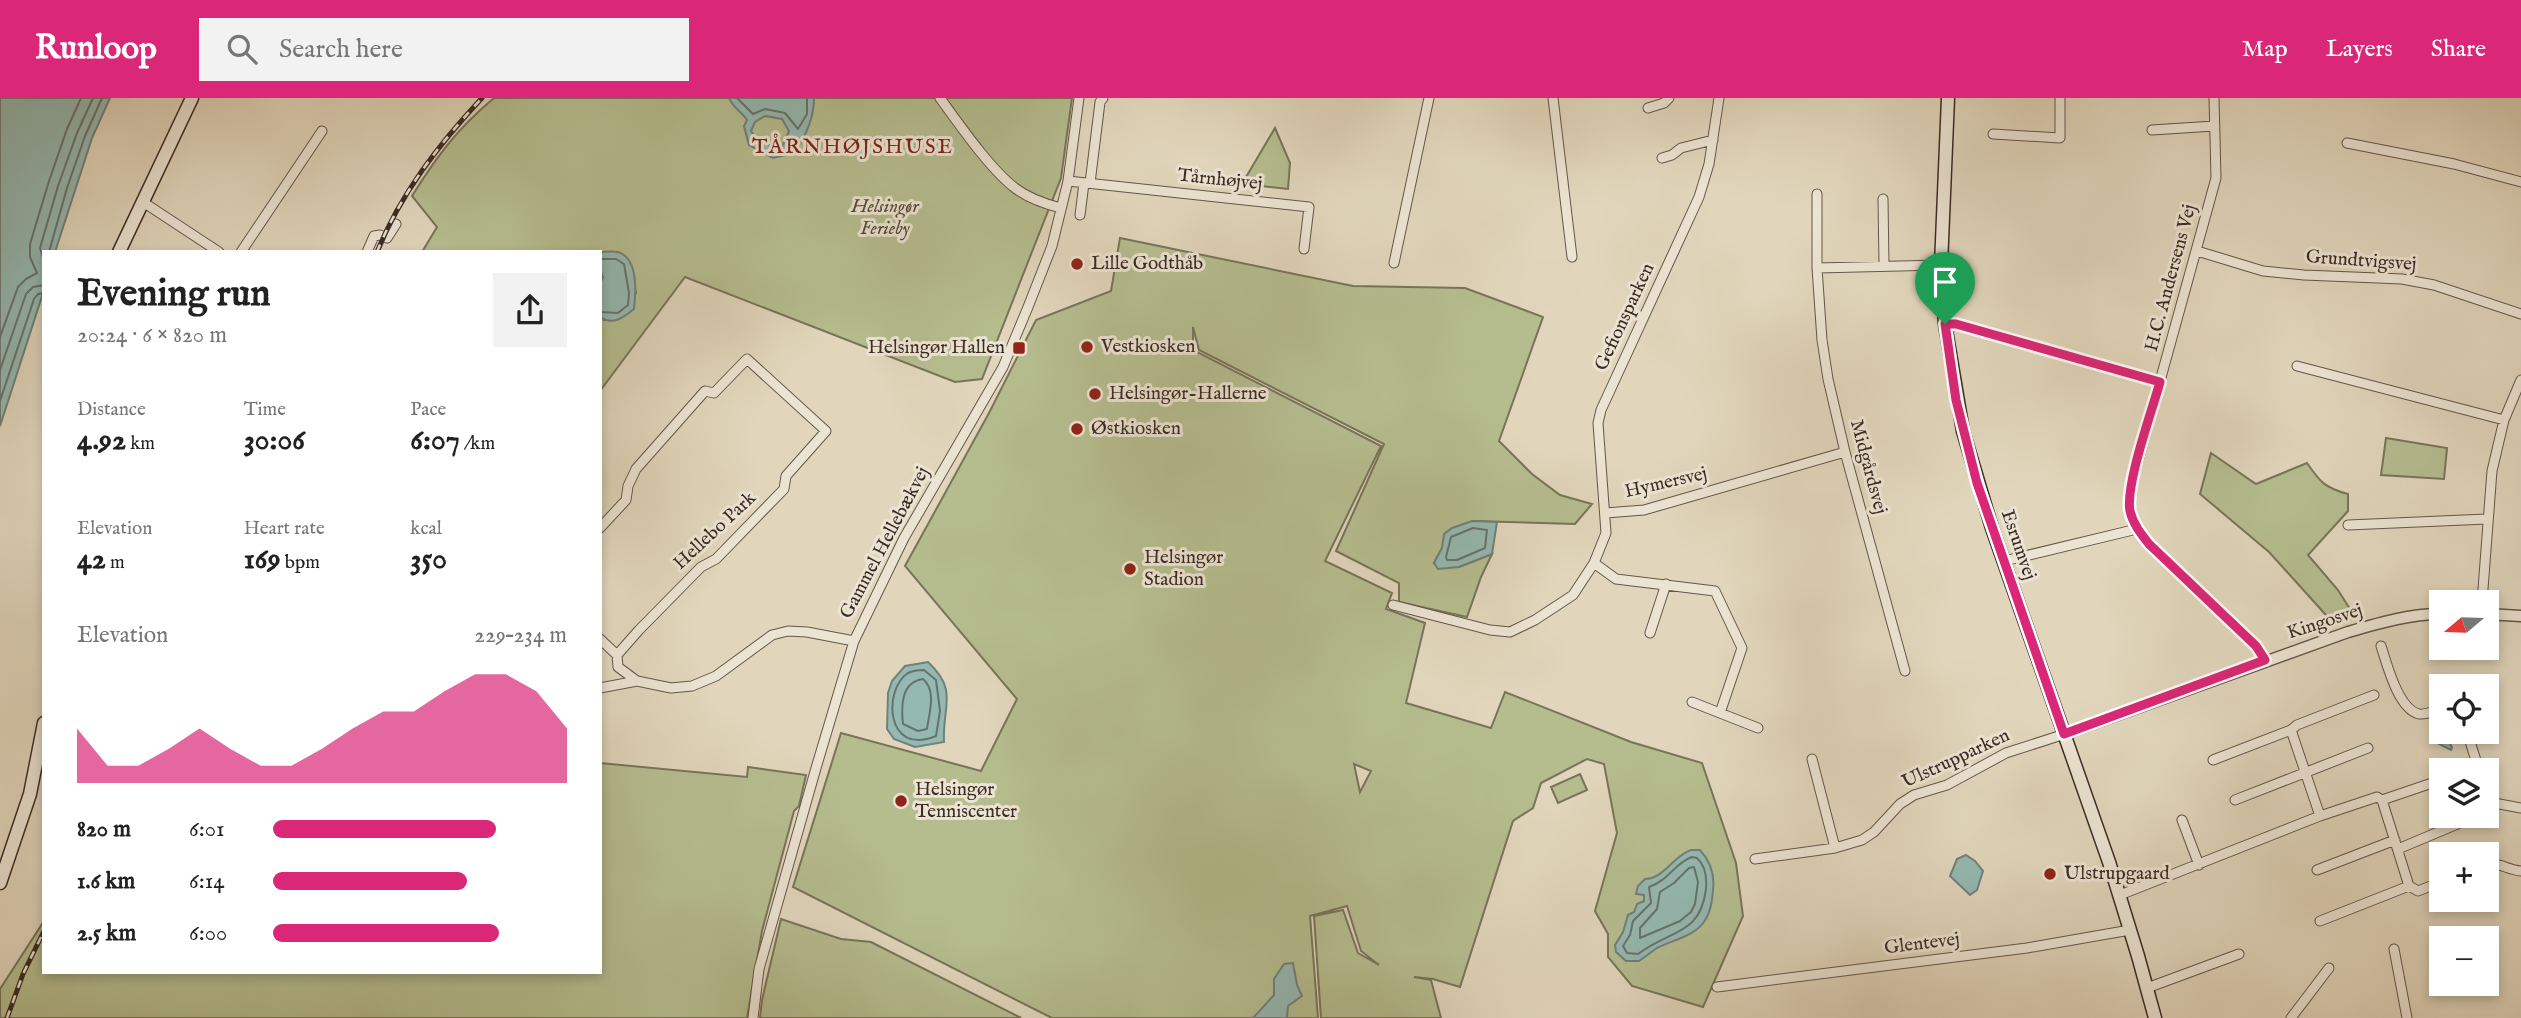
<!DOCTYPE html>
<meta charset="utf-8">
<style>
:root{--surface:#fff;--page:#f2f2f2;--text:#222;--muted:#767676;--accent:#db2777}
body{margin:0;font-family:"IM FELL English",serif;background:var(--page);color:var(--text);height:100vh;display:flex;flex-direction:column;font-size:26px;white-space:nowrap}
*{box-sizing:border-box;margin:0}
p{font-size:23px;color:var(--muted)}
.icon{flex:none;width:38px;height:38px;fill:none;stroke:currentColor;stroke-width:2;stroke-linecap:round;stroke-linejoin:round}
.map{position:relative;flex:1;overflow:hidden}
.sheet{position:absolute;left:42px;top:152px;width:560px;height:724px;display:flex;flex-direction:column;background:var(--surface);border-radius:0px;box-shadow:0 4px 10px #0003}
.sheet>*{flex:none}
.needle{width:46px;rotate:251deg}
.tools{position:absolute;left:2429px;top:492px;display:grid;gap:14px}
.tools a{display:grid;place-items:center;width:70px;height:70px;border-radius:0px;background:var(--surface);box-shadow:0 4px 10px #0003;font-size:35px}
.pin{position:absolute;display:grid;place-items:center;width:60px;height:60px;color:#fff;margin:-72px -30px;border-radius:50% 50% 50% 0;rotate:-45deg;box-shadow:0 0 7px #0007}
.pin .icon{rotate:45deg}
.round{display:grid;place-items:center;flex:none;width:74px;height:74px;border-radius:0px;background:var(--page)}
.headline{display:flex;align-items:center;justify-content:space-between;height:119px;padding:0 35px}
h1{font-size:38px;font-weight:700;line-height:52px}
.stats{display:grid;grid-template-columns:repeat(3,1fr);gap:10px;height:119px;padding:7px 35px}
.stats div{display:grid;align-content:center}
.stats b{font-size:30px;font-weight:700}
.stats small{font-size:19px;font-weight:400}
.stats p{font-size:19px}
.chart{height:196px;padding:14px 35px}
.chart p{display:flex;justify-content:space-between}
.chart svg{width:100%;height:126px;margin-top:7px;fill:var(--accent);opacity:.7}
ul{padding:0 35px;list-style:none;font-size:23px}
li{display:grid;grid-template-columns:112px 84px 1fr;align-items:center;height:52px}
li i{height:18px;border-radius:9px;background:var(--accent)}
header{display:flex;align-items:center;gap:42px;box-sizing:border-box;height:98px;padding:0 35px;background:var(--accent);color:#fff}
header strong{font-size:33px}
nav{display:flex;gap:38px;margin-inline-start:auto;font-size:24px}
.search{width:490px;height:63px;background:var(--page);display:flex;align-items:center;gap:18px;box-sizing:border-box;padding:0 24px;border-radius:0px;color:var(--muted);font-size:26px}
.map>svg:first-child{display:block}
</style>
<header>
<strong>Runloop</strong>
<div class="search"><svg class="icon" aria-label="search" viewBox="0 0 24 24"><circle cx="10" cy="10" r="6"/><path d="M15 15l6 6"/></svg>Search here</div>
<nav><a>Map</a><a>Layers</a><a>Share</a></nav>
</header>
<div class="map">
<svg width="2521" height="920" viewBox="0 0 2521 920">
<rect width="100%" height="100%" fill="#e1d6bc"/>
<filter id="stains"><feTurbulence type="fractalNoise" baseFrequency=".00286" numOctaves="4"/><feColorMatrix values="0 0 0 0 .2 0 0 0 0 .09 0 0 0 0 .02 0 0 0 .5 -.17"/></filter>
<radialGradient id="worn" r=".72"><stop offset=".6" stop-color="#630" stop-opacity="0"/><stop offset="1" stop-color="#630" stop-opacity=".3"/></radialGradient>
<path fill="#b5bd8f" stroke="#78745a" stroke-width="2" fill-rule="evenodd" d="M494 0H1072L1061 80 982 281 955 284 685 179 600 293V219L604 222 636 195 633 181 617 154H422L437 129 412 98C437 58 457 31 494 0Z
M1275 30 1290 65 1288 91 1242 86Z
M1120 140 1353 188 1465 190 1543 219 1499 343 1532 376 1560 397 1592 406 1575 426 1472 423 1442 450 1434 465 1459 469 1492 456 1481 479 1467 519 1399 504V485L1336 453 1384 346 1199 252 1193 229V252L1381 348 1325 463 1392 495 1386 511 1425 525 1406 605 1491 630 1505 594 1631 644 1702 665 1736 765 1743 818 1703 909 1632 888 1608 859V836L1595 813 1617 735 1604 666 1587 661 1541 685 1533 710 1513 723 1460 889 1433 881 1414 879 1431 882 1441 920H1321L1314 818 1343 812 1358 855 1379 867 1361 853 1347 808 1310 818 1318 920H1052L793 789 841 635 981 673 1017 601 905 468 989 315 1036 222 1111 193ZM1354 666 1371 673 1360 694Z
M2386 340 2447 350 2444 381 2381 377Z
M2211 355 2256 386 2307 365C2320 384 2325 390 2348 396V413L2308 457 2338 492 2355 519 2334 526 2269 454 2200 396Z
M600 665 747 679 748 669 806 677 799 708 794 713 762 833 747 920H0V891L44 823V875H600Z
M1580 676 1587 692 1558 705 1551 689Z
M781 821 841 841 871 844 1021 920H760L762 902Z"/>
<path fill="#94b9b2" stroke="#70807a" stroke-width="2" fill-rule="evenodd" d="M0 0H110L92 40 55 154H44V192L0 328Z
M729 0H814C814 21 806 38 794 55L773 60 749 47 744 28 747 22C741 13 733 10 729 0ZM765 18 782 21 789 33 782 49C768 48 758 45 751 33L755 24Z
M600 154C605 154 613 153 618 154 638 160 636 194 634 211 624 219 613 228 600 219V186L603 179 600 172Z
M1472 423 1497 424 1492 456 1459 469 1438 471 1434 465 1442 450 1444 436 1452 430Z
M928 564C959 593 942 608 944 644L915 649 894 641 887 631 888 595 892 583 905 568Z
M2435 628H2441V634H2446L2452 650 2451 652 2437 645 2430 638V630Z
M1691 752H1700C1711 764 1715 776 1713 792 1712 803 1711 814 1704 824 1693 839 1672 842 1657 850 1651 854 1645 859 1639 863H1626L1616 854 1615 847 1623 834 1628 817 1634 814 1637 806 1644 803V797L1636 796 1638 788 1645 781C1665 780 1673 758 1691 752Z
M1966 757 1975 763 1983 773 1977 792 1970 797 1950 778 1957 761Z
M1293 865 1297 887 1302 898 1288 908 1287 920H1253L1274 897V881L1284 866Z"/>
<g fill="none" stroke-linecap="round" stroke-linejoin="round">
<path stroke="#68726c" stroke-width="2" d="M737 0 753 16 765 11 785 15 798 31 807 16V0
M49 154 67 90 85 38 102 0
M600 161H616L624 166 629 195 628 207 618 215 600 214
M44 163 40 150 58 88 77 35 93 0
M0 239 18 189 26 181 37 175 30 159V146L49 83 67 31 81 0
M0 272 26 196 33 189 44 187
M0 303 34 201 38 196 44 195
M1473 430 1487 432 1485 450 1457 462H1447L1446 459 1451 439Z
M924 572 936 582 940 613 936 638C885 659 883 591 908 575 912 573 919 572 924 572Z
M923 581C937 593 929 615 927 631L918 633 903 626C901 608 901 584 923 581Z
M1692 759 1697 760C1706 768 1707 779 1706 791 1700 838 1671 831 1638 856L1627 855 1623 848 1630 837 1633 823 1651 805 1649 789C1668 783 1676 764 1692 759Z
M1694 769 1698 784 1695 806 1691 814 1680 823 1640 840V830L1657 811 1660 794 1674 785 1689 770Z"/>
<g stroke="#64564b" stroke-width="11">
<path id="minor" d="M940 0C959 26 990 71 1015 90 1028 100 1045 106 1061 110
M1553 0 1572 159
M2214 0 2216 80 2130 392C2128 415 2135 429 2149 446L2256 548 2265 562
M1648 10 1664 5 1669 0
M2152 32 2214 28
M1993 36 2060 40V0
M2347 45 2454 66 2521 84
M1662 60 1672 57 1681 50 1713 42
M1068 83 1309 109 1304 151
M1090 85 1100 4 1103 0
M1817 96V170L1822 242 1828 281 1845 354 1905 573
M1883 101 1884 168
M143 104 219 154
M1080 117 1084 85
M2197 153 2263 173 2304 177 2402 181 2434 187 2521 216
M241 154 322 33
M367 154 374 138 380 137 387 140 396 126
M1394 165 1429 0
M1817 170 1941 167
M1945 226H1956L2160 284
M2297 268 2504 322
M1605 415 1644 412 1845 354
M2348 427 2487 421
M600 430 626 402 628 388 636 371 705 293 714 295 747 261 826 333 786 378 784 391 716 461 701 469 639 532 617 557 618 569 637 583 671 590 692 588 716 578 772 537 788 533 807 534 854 543
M2004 463 2137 431
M1594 465 1616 481 1715 493 1742 550 1720 615
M2482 504 2492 373 2504 322 2521 282
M1393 507 1490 532 1510 534 1535 522 1573 497 1594 465 1606 435 1598 325 1601 312 1699 99 1709 66 1719 0
M1650 535 1666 486
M600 541 617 557
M2381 548C2387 566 2398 611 2419 616 2426 617 2434 613 2441 611
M600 590 637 583
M2374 597 2297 627 2291 632 2320 718 2377 699 2382 702 2409 788 2418 793 2441 784
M1692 604 1758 630
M2467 634 2479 672
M1812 661 1835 750
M2213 662 2291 632
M2487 698 2489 704 2521 710
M2235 702 2368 650
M2382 702 2435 684
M2182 722 2199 767
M2398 751 2474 719
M1755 761 1835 750 1862 742 1874 734 1900 706 1914 697 1947 687 2006 655 2065 636
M2487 766C2499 764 2508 772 2521 773
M2317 772 2395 742
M2120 797 2320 718
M2320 823 2409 788
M2394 851 2407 920
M1717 889 2027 850 2130 832
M2147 890 2239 856
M753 920 759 871 816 670 854 543 904 440 1003 269 1028 209 1052 148 1068 83 1079 0
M2291 920 2329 870"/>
</g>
<g stroke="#64564b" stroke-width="13">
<path id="tertiary" d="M2487 516 2521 518
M2065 636 2348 534C2379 525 2409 516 2441 516"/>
</g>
<g stroke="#3b2b25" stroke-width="15">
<path id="secondary" d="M1948 0 1941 167 1945 226 1963 333 1992 430 2109 764 2138 858 2155 920
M119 154 192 0
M0 785 30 696 44 625"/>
</g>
<use href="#minor" stroke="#ece4d3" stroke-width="9"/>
<use href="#tertiary" stroke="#ece4d3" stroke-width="10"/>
<use href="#secondary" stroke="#ece4d3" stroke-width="12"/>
<g stroke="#3b2b25" stroke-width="5">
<path id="rail" d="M377 154C401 95 439 46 482 0
M7 920 23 876 44 833"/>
</g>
<use href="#rail" stroke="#ece4d3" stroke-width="2.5" stroke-dasharray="8" stroke-linecap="butt"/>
</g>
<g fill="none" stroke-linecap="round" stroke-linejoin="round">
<g stroke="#fff" stroke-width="14">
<path id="route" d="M1945 226H1956L2160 284C2152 313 2125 387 2130 413 2133 426 2141 436 2149 446L2256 548 2265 562 2064 636 1977 385 1956 302Z"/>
</g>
<use href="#route" stroke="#db2777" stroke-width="9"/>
</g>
<g fill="#8f2418" stroke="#ece4d3" stroke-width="2.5">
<circle cx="1077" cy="166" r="7"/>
<circle cx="1087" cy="249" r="7"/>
<rect x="1012" y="243" width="14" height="14" rx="3.5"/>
<circle cx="1095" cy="296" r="7"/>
<circle cx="1077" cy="331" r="7"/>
<circle cx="1130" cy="471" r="7"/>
<circle cx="901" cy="703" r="7"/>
<circle cx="2050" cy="776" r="7"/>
</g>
<g text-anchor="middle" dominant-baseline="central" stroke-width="6" stroke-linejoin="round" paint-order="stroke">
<g font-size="19" fill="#3b2b25" stroke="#ece4d3">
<text transform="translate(1220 82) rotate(6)">Tårnhøjvej</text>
<text transform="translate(2361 163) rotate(4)">Grundtvigsvej</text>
<text transform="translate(2171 180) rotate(-75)">H.C. Andersens Vej</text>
<text transform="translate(1625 219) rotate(-65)">Gefionsparken</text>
<text transform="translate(1868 369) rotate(75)">Midgårdsvej</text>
<text transform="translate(1666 385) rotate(-13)">Hymersvej</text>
<text transform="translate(715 433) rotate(-43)">Hellebo Park</text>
<text transform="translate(885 445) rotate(-62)">Gammel Hellebækvej</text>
<text transform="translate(2018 447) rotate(71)">Esrumvej</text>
<text transform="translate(2325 524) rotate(-18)">Kingosvej</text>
<text transform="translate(1956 661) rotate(-25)">Ulstrupparken</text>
<text transform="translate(1922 846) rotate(-7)">Glentevej</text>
</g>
<g font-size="19" font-style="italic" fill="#53483a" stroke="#ece4d3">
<text x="885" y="109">Helsingør<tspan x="885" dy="22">Ferieby</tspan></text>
</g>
<g font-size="19" fill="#3b2b25" stroke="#ece4d3" text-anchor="start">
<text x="1091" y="166">Lille Godthåb</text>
<text x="1101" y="249">Vestkiosken</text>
<text x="1005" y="250" text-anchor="end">Helsingør Hallen</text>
<text x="1109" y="296">Helsingør-Hallerne</text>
<text x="1091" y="331">Østkiosken</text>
<text x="1144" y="460">Helsingør<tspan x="1144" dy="22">Stadion</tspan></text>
<text x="915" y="692">Helsingør<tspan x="915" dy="22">Tenniscenter</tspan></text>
<text x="2064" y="776">Ulstrupgaard</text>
</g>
<g font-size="21" letter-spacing="2" fill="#7a1f14" stroke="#ece4d3">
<text x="853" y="49">TÅRNHØJSHUSE</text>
</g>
</g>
<rect width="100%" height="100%" filter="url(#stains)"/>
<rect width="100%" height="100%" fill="url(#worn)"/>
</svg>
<div class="tools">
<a><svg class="needle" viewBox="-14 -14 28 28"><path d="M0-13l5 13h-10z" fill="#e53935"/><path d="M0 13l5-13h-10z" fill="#767676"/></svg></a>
<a><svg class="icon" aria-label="locate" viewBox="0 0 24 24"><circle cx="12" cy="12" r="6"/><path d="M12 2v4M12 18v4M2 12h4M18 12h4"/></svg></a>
<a><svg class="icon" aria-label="layers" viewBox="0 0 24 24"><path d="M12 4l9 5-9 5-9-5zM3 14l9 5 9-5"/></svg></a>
<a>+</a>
<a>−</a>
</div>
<div class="pin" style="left:1945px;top:226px;background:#1e9e55"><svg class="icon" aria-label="arrive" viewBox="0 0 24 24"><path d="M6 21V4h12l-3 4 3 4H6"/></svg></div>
<section class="sheet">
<div class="headline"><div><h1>Evening run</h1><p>20:24 · 6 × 820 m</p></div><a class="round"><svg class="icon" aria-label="share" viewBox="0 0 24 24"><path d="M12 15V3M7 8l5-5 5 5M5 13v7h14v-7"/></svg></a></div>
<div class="stats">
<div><p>Distance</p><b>4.92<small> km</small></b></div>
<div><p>Time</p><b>30:06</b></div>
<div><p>Pace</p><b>6:07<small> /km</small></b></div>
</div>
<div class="stats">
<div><p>Elevation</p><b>42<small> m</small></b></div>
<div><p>Heart rate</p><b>169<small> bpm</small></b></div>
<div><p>kcal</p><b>350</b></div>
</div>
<div class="chart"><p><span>Elevation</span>229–234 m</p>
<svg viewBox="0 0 160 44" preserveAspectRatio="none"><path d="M0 44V25L10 38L20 38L30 32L40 25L50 32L60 38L70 38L80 32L90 25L100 19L110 19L120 12L130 6L140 6L150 12L160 25V44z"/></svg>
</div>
<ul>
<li><b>820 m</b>6:01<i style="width:76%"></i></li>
<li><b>1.6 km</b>6:14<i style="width:66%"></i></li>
<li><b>2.5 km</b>6:00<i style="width:77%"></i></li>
</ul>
</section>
</div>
